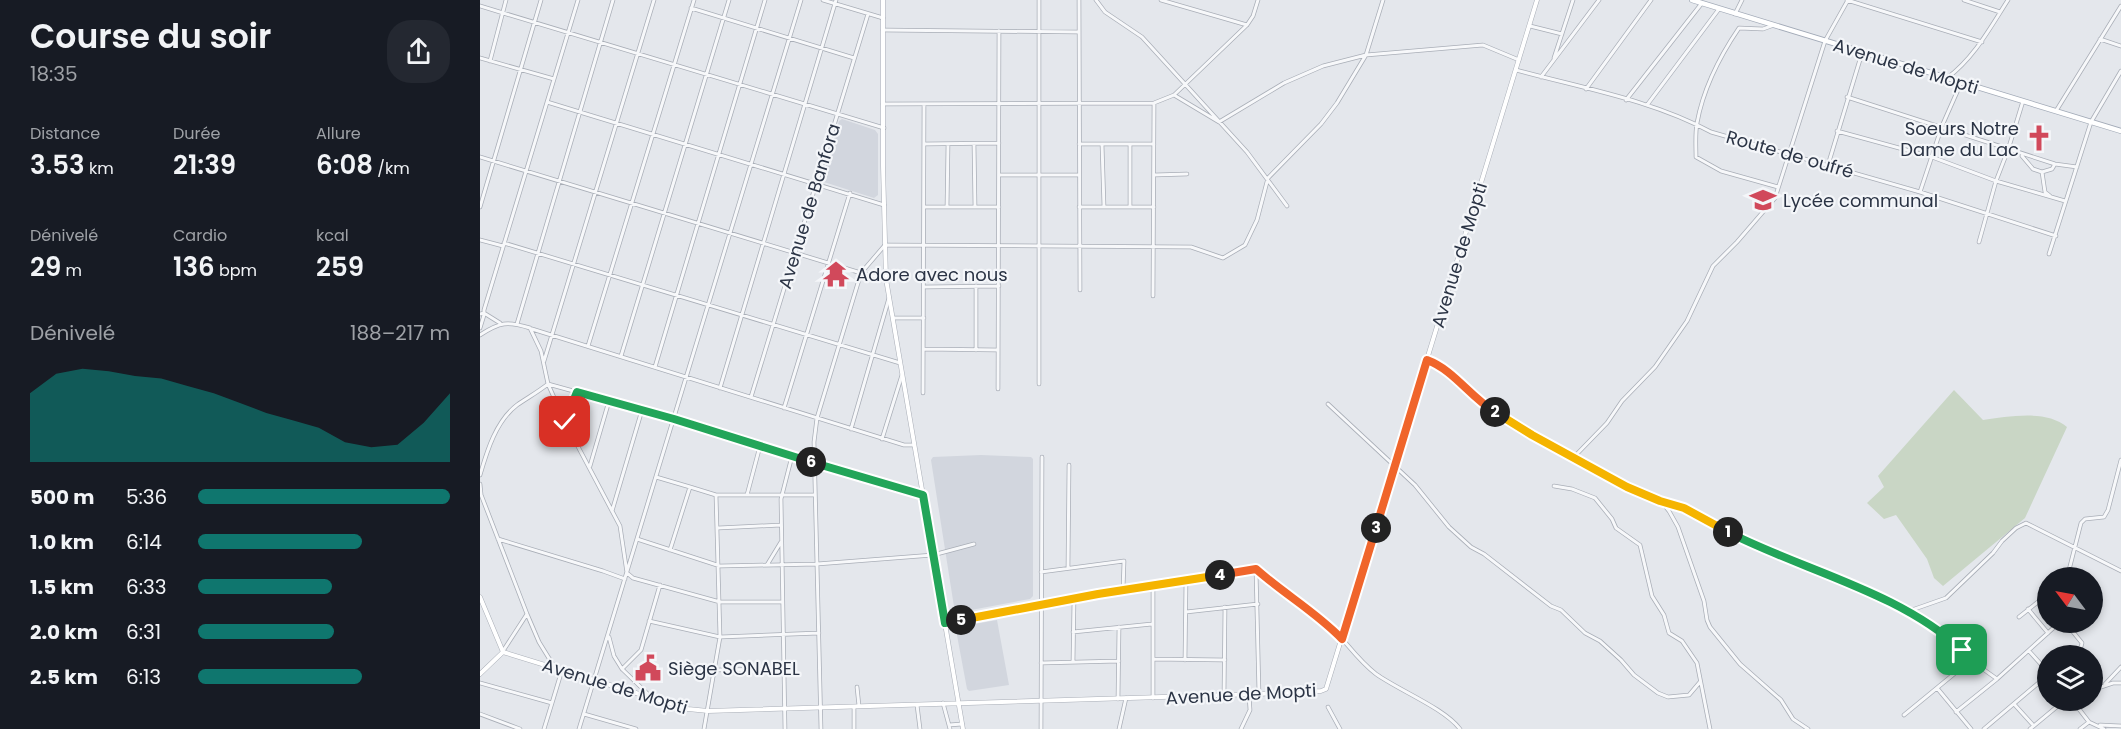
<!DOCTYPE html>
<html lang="fr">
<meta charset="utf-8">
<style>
:root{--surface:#171b24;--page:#242831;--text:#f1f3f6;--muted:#9ea1a6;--accent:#0f766e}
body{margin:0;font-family:Poppins,sans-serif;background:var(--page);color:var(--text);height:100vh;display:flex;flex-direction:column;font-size:22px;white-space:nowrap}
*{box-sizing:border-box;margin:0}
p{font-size:20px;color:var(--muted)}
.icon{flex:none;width:33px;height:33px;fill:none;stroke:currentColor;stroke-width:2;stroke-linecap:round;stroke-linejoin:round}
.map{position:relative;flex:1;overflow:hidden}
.panel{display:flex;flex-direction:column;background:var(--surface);width:480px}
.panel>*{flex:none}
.needle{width:39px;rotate:302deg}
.fabs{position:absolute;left:1557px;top:567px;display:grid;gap:12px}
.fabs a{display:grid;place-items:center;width:66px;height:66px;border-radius:50%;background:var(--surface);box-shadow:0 3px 9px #0003;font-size:30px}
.pin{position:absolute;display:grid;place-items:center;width:51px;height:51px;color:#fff;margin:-26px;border-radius:12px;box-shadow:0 3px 9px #0006}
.km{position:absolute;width:30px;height:30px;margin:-15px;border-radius:50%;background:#222;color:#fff;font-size:16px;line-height:30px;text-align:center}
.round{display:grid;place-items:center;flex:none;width:63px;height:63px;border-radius:24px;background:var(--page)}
.summary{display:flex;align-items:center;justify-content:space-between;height:102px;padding:0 30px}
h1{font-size:33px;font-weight:600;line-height:45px}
.figures{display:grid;grid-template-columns:repeat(3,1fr);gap:9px;height:102px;padding:6px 30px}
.figures div{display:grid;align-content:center}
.figures b{font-size:26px;font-weight:600}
.figures small{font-size:16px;font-weight:400}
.figures p{font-size:16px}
.chart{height:168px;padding:12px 30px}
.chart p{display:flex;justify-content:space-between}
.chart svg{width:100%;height:108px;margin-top:6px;fill:var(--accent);opacity:.7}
ul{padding:0 30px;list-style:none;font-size:20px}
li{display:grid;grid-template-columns:96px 72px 1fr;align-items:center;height:45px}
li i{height:15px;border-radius:8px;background:var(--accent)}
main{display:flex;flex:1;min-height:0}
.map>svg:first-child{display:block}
</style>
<main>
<section class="panel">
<div class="summary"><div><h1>Course du soir</h1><p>18:35</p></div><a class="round"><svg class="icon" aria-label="share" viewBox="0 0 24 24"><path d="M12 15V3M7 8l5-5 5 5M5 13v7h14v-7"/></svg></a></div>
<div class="figures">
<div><p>Distance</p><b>3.53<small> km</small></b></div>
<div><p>Durée</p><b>21:39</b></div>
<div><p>Allure</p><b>6:08<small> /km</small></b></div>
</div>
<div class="figures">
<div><p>Dénivelé</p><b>29<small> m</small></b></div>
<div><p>Cardio</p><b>136<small> bpm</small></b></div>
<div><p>kcal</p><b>259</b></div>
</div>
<div class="chart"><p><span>Dénivelé</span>188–217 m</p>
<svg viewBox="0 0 160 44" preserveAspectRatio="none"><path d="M0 44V16L10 8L20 6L30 7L40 9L50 10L60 13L70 16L80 20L90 24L100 27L110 30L120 36L130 38L140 37L150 28L160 16V44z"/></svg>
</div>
<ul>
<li><b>500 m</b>5:36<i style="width:100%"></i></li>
<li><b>1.0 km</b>6:14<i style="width:65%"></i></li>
<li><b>1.5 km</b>6:33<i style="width:53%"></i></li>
<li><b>2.0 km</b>6:31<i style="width:54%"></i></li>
<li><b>2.5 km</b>6:13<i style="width:65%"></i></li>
</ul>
</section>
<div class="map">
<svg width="1641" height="729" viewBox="0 0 1641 729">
<rect width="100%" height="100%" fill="#e4e7ec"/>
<path fill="#d2d6de" d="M362 119 395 130 398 134V195L394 198 344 182 342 179 359 121Z
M501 455 551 457 553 459V596L550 599 475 613 451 460 453 457Z
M517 620 529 685 489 691 487 689 476 630 478 627Z"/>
<path fill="#c9d6c5" d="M1474 390 1503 420C1528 417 1566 409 1587 427L1545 518 1463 586 1454 578 1447 559 1416 515 1404 519 1387 503 1404 487 1398 476Z"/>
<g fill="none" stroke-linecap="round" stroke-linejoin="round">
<g stroke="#a9aeb7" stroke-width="4.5">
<path id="street" d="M343 0 403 18
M599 0 600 290
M616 0 625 12 662 37 767 152 807 206
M681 0 767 25
M1367 0 1502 42
M1484 0 1520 12
M0 6 404 128
M211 8 374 58
M1255 14 1262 0
M1294 25 1283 29 1259 28C1240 56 1223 90 1217 123 1215 134 1216 146 1216 157L1241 171 1298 187
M1050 26 1082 34
M403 30 599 32
M1620 39 1641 46
M0 58 74 79
M1074 58 1093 0
M10 61 26 0
M1036 70C1102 88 1172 100 1231 132L1440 192 1576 236
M1061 77 1119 0
M1467 78C1494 58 1510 28 1528 0
M1106 89 1171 0
M694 95 767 25 773 16 778 0
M1367 97 1575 164 1597 167
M1146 100 1222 3
M67 102 404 205
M403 104 674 103 694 95 739 122 804 83 843 66 886 55 1003 45 1039 60
M1167 105 1239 9
M1576 111 1641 6
M1357 131 1452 157 1516 181 1585 201
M444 144 519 143
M494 144 495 207
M599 144H674
M622 144 624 207
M650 144V207
M1542 156 1553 169 1562 172 1565 192 1570 196
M0 157 381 273 406 279
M1348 165 1382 53
M1562 172 1572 169 1575 164
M519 175H599
M674 175 707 174
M1440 192 1462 126 1481 83
M0 207 61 0
M444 207H519
M467 207 468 144
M599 207H674
M0 240 23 246
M1499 242 1516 181 1528 150 1543 101
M24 243 420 363
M1569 254 1611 122 1641 71
M496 286V350
M444 287 519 286
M673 296 674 103
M0 314 4 313V315L0 328
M413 318H444
M20 323 4 313V310L98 0
M37 324 133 0
M52 329 424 445H434
M0 335C20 322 27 321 50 328L61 351 68 384 85 422 140 526 147 573 153 578 240 602H302
M108 346 214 0
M444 349 518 350
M141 356 249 0
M947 360 962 366 989 393 1011 410 1052 435 1147 487 1181 501 1204 508 1265 541 1394 595 1427 612 1469 638 1496 664 1517 679
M64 361 174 0
M175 367 285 0
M559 384V0
M240 388 356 0
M518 389 519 31
M443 393 444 104
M271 397 388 14
M848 404 935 485 969 527 991 547 1004 554 1071 606 1081 610 1105 633 1120 641 1141 660 1154 675 1178 693 1188 697 1209 695 1220 682
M304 408 370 193
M85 421 97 392
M371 429 409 298
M402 439 422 375
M1094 457 1127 423 1142 401 1175 367 1207 321 1233 266 1257 242 1295 198 1345 41 1368 0
M110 466 129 401
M0 475C7 451 16 421 37 405 47 398 58 392 68 384L194 419 334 463 443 495
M176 477 210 487 190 550
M0 484 1 494
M1074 486 1092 489 1115 498 1132 519 1136 528 1160 545 1172 596 1184 615 1189 633 1202 641 1217 663 1230 729
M210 487 236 495H335
M0 492 47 614 23 651
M267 495 280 446
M1181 501 1189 511 1198 527 1224 601 1227 620 1230 627 1260 664 1301 700 1313 719 1328 729
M132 511 162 410
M238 528 301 525
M18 539 123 571 145 579
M157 539 240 566 337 564 453 555 494 544
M287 565 301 542
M588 568 589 465
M776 569C797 589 824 602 845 621 864 638 876 659 896 674 920 691 964 708 980 729
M776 570 779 694
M561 572 644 561 643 590
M1587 578 1601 523 1605 519 1624 517 1628 510 1641 460
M673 585V698
M1548 609 1568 633
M1429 611 1466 598 1513 553 1522 541 1536 528 1546 523 1641 571
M706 612 778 604
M47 614 59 642 75 668
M1539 617 1568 594
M169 621 240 637 339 633
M1585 622 1602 643 1601 647 1590 656
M465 623 618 594 776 569
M593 632 672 624
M129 637 134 656 142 669 161 650 180 585
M1549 651 1568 672
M673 659 745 660
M705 660 706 580
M593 662 594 599
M561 663 639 661
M142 669 171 697
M235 670 304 669
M0 683 72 703 82 670
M1625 684 1641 667
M377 687 379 706
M1457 688 1491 729
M1612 690 1633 683H1641
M744 695 745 607
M638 699 639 627
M1592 700 1609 722 1624 729
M463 703 470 729
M1534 704 1553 725
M437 705 440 729
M374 707V729
M848 707 860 729
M1476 712 1517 679 1580 622
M0 714 40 729
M104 714 156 729
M1424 715 1491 660
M469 725 482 724
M1620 725 1641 726
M64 729 72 703
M99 729 321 0
M224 729 240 637 236 495
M305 729 301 499 312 456
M341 729 334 442 337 418 381 273 405 245 711 247 743 258 765 245 777 220 788 178 841 124 857 103 886 55 903 0
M561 729 562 457
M639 729 646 698
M761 729 770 710 769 695
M1504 729 1568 675
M1550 729 1585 700
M1600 729 1609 722"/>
</g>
<g stroke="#a9aeb7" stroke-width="5">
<path id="secondary" d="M403 0V166L406 279 483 729
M0 597 23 652 208 709 228 711 779 694 841 691 846 689 1057 0
M0 674 23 652"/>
</g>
<g stroke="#a3abb8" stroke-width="6">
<path id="primary" d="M1212 0 1641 131"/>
</g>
<use href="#street" stroke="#f7f8fa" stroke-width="3"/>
<use href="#secondary" stroke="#fff" stroke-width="4"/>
<use href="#primary" stroke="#fff" stroke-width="4.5"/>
</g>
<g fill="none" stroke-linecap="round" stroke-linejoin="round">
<g stroke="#fff" stroke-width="12">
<path id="split-1" d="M1248 532C1322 570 1420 592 1482 650"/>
</g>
<g stroke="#fff" stroke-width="12">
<path id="split-2" d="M1015 412 1052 435 1147 487 1180 501 1204 508 1248 532"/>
</g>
<g stroke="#fff" stroke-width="12">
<path id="split-3" d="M896 528 947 360C974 370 990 397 1015 412"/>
</g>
<g stroke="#fff" stroke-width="12">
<path id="split-4" d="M740 575 776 569C804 594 836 612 862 639L896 528"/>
</g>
<g stroke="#fff" stroke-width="12">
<path id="split-5" d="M481 620 618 594 740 575"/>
</g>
<g stroke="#fff" stroke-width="12">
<path id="split-6" d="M331 462 443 495 465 623 481 620"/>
</g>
<g stroke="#fff" stroke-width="12">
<path id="split-7" d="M85 422 97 392 194 419 331 462"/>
</g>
<use href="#split-1" stroke="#22a559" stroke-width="8"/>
<use href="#split-2" stroke="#f5b400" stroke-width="8"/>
<use href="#split-3" stroke="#f0652b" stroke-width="8"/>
<use href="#split-4" stroke="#f0652b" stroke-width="8"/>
<use href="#split-5" stroke="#f5b400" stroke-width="8"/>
<use href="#split-6" stroke="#22a559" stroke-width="8"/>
<use href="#split-7" stroke="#22a559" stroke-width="8"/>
</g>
<defs>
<g id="church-bare" transform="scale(2.07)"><path d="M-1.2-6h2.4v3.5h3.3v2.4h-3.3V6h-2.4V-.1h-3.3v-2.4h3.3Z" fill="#d1495b" stroke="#f4f6f9" stroke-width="2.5" paint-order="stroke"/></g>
<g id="university-bare" transform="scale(2.07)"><path d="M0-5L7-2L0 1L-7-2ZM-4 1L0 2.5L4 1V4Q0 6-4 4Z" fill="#d1495b" stroke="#f4f6f9" stroke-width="2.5" paint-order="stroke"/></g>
<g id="temple-bare" transform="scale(2.07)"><path d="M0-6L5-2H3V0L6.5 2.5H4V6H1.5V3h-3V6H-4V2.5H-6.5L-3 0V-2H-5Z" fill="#d1495b" stroke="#f4f6f9" stroke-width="2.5" paint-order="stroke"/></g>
<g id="civic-bare" transform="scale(2.07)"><path d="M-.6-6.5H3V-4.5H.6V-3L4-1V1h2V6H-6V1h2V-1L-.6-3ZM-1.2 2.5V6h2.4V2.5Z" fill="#d1495b" stroke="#f4f6f9" stroke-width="2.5" paint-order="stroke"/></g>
</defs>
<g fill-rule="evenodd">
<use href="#church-bare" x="1559" y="138"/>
<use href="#university-bare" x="1283" y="200"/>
<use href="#temple-bare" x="356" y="274"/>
<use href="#civic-bare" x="168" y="668"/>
</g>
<g text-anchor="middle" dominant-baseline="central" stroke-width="4.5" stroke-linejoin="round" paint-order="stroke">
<g font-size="18" fill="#2b3445" stroke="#f4f6f9">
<text transform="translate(1426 66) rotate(17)">Avenue de Mopti</text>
<text transform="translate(1310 154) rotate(16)">Route de oufré</text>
<text transform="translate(329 206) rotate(-73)">Avenue de Banfora</text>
<text transform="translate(979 255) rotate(-73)">Avenue de Mopti</text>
<text transform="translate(135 686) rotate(17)">Avenue de Mopti</text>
<text transform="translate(761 694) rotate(-3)">Avenue de Mopti</text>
</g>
<g font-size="18" fill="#2b3445" stroke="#f4f6f9" text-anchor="start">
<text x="1539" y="128" text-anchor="end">Soeurs Notre<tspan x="1539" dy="21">Dame du Lac</tspan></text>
<text x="1303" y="200">Lycée communal</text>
<text x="376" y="274">Adore avec nous</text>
<text x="188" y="668">Siège SONABEL</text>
</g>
</g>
</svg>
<div class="fabs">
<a><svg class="needle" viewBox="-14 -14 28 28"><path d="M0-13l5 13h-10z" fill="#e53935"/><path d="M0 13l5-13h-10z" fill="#9ea1a6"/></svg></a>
<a><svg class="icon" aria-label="layers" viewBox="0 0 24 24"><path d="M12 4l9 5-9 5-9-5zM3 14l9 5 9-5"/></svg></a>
</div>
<div class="pin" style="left:1482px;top:650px;background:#1e9e55"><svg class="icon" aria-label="arrive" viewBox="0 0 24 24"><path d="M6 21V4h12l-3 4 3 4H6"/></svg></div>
<div class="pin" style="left:85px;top:422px;background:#d93025"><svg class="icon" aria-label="check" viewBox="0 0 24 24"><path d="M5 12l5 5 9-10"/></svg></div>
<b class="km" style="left:1248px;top:532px">1</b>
<b class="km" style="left:1015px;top:412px">2</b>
<b class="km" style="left:896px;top:528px">3</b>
<b class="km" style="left:740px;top:575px">4</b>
<b class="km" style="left:481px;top:620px">5</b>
<b class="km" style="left:331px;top:462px">6</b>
</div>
</main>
